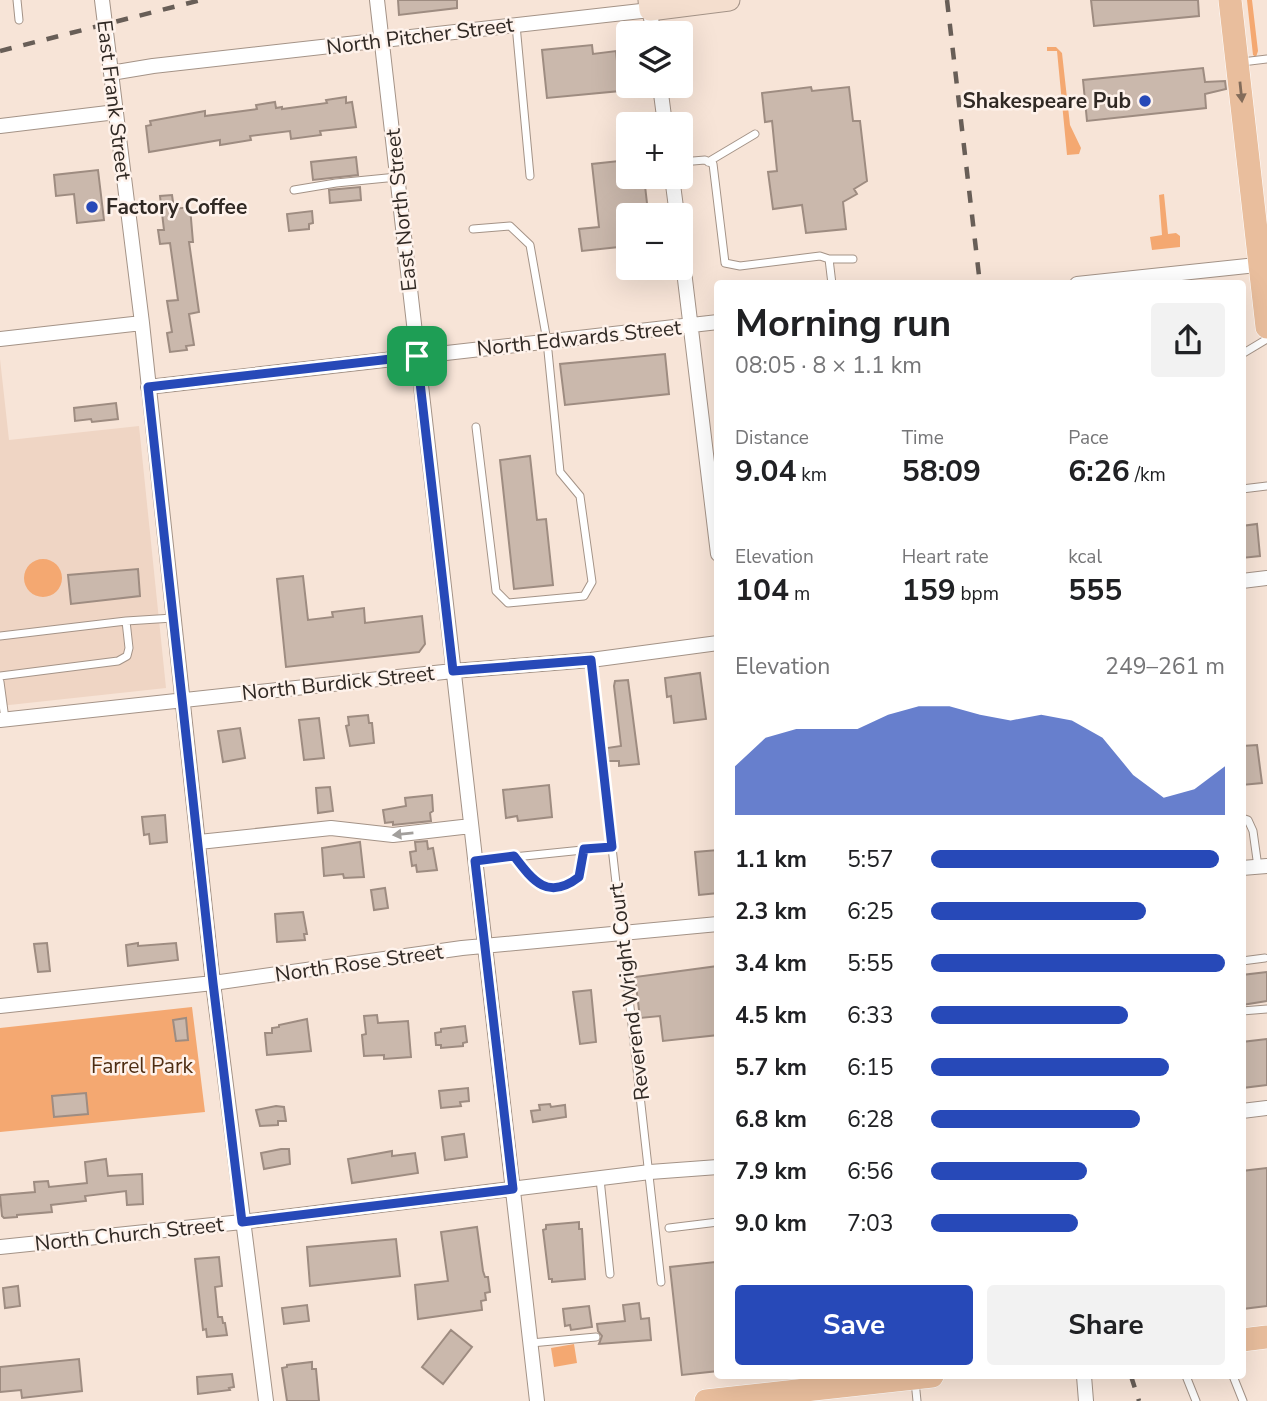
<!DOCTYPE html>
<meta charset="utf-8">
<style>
:root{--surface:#fff;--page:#f2f2f2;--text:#202124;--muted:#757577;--accent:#2749b8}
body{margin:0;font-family:"Nunito Sans",sans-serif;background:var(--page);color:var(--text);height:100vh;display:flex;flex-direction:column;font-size:26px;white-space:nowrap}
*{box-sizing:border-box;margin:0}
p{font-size:23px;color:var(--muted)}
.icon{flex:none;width:38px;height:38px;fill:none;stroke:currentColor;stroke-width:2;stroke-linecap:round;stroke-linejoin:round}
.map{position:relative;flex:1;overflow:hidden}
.drawer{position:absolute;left:714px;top:280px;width:532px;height:1099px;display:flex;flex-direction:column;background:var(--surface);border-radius:7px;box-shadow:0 7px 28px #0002}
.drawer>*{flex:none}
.buttons{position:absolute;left:616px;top:21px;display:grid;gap:14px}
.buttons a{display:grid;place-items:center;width:77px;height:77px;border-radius:7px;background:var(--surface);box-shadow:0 7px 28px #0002;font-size:35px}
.pin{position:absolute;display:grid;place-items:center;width:60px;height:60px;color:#fff;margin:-30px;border-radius:14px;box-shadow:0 4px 10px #0006}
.round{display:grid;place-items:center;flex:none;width:74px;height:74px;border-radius:7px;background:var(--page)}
.head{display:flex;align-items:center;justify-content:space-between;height:119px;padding:0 21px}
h1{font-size:38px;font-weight:700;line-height:52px}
.figures{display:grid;grid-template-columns:repeat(3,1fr);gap:10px;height:119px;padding:7px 21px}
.figures div{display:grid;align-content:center}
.figures b{font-size:30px;font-weight:700}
.figures small{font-size:19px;font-weight:400}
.figures p{font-size:19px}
.chart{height:196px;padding:14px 21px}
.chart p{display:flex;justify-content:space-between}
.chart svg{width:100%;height:126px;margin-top:7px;fill:var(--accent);opacity:.7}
.cta{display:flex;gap:14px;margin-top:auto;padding:14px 21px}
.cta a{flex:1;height:80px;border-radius:7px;background:var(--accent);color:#fff;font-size:28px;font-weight:700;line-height:80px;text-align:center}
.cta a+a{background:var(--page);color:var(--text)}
ul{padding:0 21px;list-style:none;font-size:23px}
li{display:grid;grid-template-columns:112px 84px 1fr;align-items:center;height:52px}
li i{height:18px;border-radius:9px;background:var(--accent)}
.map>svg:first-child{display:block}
</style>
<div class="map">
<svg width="1267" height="1401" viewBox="0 0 1267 1401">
<rect width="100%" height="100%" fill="#f7e4d7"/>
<path fill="#efd5c4" d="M0 359 9 440 139 426 166 688 0 706Z"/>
<path fill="#f4a871" d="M1247 0H1252L1258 51 1256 57 1253 55Z
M1047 47H1056L1062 53 1070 125 1081 148 1079 154 1067 155 1057 51H1047Z
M1164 194 1168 234 1176 233 1180 236V247L1152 250 1150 237 1162 235 1159 195Z
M24 578a19 19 0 1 1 38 0a19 19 0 1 1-38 0Z
M192 1007 205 1112 0 1132V1028Z
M574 1344 577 1363 554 1367 551 1348Z"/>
<path fill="#cab8ac" stroke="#9e8c81" stroke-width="2" d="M398 0H457V8L399 15Z
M1091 0H1198L1199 16 1094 26Z
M592 45 593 54 616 51 620 91 547 98 542 50Z
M1203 68 1205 82 1225 81 1226 89 1205 94 1206 108 1087 121 1083 80Z
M811 87 812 91 849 87 853 121H860L867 181 854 189 857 194 843 202 846 229 806 233 802 205 773 209 768 172 777 171 772 121 765 122 762 93Z
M346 97V103L352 102 356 127 320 131 321 135 291 139 290 131 250 136 251 140 220 145V140L149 152 146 126 151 125 150 121 205 111V116L257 109 256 105 275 102 276 108 282 107V109L327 103 326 100Z
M356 157 358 175 313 180 311 162Z
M628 160V177H644L648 212 628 214V246L582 251 579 229 599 227 592 164Z
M98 170 104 220 77 223 74 194 56 196 54 175Z
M360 187 361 200 330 203 329 190Z
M172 195 174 209 190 207 193 242H189L199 312 189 314 194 345 186 346 187 350 170 352 167 333 172 332 167 301 178 300 170 243 160 244 158 230H164L160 196Z
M312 211 313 223 309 224V229L289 231 287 214Z
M665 354 669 394 565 405 560 364Z
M116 403 118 419 92 422 91 419 75 421 74 408Z
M530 456 537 520 546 519 553 585 514 589 500 460Z
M1257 524 1260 556 1242 558V526Z
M138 569 140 596 71 604 68 575Z
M303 576 308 620 333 617 332 612 364 608 365 623 422 616 425 644 419 652 286 667 277 579Z
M700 673 706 719 674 723 671 696 667 697 665 678Z
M628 680 639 764 619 766V761H608L607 748 621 746 614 686 615 681Z
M368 715 369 723H372L374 743 350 746 346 726 349 725 348 717Z
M319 718 324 758 304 760 299 720Z
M240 728 245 758 223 762 218 731Z
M1257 745 1262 783 1242 785V746Z
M549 785 552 817 518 821 517 816 506 818 503 790Z
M330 787 333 811 318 813 316 788Z
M432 795 433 811 430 813 431 821 393 825V822L385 823 383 810 406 806 405 798Z
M165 815 167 842 150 844 149 834 144 835 142 817Z
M427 841 428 849 433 848 437 870 417 872 416 865 412 866 410 852 416 851 415 842Z
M360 842 364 877 344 878 343 874 324 876 322 848Z
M718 850V893L699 895 695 852Z
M385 888 388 908 374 910 371 890Z
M303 912 307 934H304L305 940 277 942 275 914Z
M47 943 50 971 38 972 34 944Z
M138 943V946L176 943 178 960 128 966 126 945Z
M718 966V1035L663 1041 660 1016 640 1018 635 977Z
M1267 972V1001L1242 1005V975Z
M591 990 596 1042 580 1044 573 992Z
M377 1015 378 1023 408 1021 411 1057 384 1059V1055L364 1056 362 1035 366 1034 364 1016Z
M186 1018 188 1040 176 1041 173 1020Z
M307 1019 311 1051 267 1055 265 1033H272V1028L279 1027V1025Z
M465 1026 467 1042 463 1043V1046L441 1048V1045H436L435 1033 441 1032V1029Z
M1267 1039V1085L1242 1088V1042Z
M468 1088 469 1101 460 1102 461 1106 441 1108 439 1091Z
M86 1093 88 1114 54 1117 52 1096Z
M550 1104 551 1107 565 1105 566 1117 533 1122 531 1111 540 1110 539 1105Z
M276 1106 284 1107 286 1121H278V1125L260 1126 256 1110Z
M464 1134 467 1157 445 1160 442 1137Z
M281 1149H289L290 1164 264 1169 261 1153Z
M392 1151V1156L415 1153 418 1173 352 1183 348 1159Z
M106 1159 108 1176 142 1174 143 1204 127 1205 126 1191 85 1196 86 1201 51 1205 52 1212 17 1215V1217L4 1218 2 1216 0 1195 35 1192 34 1182 48 1181 49 1187 87 1183 85 1162Z
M1267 1168V1306L1242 1309V1171Z
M579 1222V1229H582L585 1279 552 1282V1279H549L543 1230 546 1229V1225Z
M477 1227 483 1271 485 1277H488L490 1292 485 1293 486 1300 481 1301 482 1310 418 1319 415 1285 448 1281 441 1232Z
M396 1239 400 1276 310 1286 307 1247Z
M219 1257 222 1286 215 1287 218 1317H222L223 1323H225L227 1335 207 1337 206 1329 203 1330 195 1259Z
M715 1262 718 1281V1371L682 1375 670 1267Z
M18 1286 20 1306 5 1308 3 1288Z
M639 1303 641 1319 649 1318 651 1340 599 1344 602 1336 598 1331 597 1324 625 1321 623 1305Z
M307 1305 309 1321 284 1324 282 1308Z
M589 1306 592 1327 571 1330 570 1325 565 1326 563 1309Z
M451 1330 472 1347 443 1384 422 1367Z
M79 1359 82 1391 22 1398 21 1390 0 1392V1367Z
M312 1362V1369H316L319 1401H287L282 1368 287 1367V1365Z
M232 1374 234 1387 229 1388 230 1390 198 1394 197 1377Z"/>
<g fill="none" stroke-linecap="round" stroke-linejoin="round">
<g stroke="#a49387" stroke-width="9">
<path id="lane" d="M17 0 19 20
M516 25 530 176
M1242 62 1267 59
M681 162 705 160 713 164 725 263 740 266 820 256 829 259 832 284
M708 162 755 134
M294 190 336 183 397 177
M473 229 510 226 530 245 547 341 560 472 580 496 592 582 584 596 508 603 496 591 476 427
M829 259H853
M1242 354 1267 339
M1242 489 1267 486
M0 636 126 621 173 618
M591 661 661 1282
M0 676 118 661 127 656 129 648 126 621
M0 682 5 719
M1242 818 1248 820 1253 831 1258 867
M514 857C533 881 548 901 579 878L584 849
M475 861 612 847
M1242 961 1265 958
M1242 1011 1267 1009
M600 1179 610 1274
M669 1228 718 1222
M531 1343 596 1337
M1186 1376 1196 1401
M1233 1376 1243 1401
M915 1381 917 1401"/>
</g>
<g stroke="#a49387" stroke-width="16">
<path id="street" d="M102 0 142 323 213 983 266 1401
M377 0 537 1401
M111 73 153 66 650 10 653 33
M660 86 665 124
M0 126 116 112
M672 177 677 215
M681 246 718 554
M1077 284 1266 264
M0 339 142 323
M148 387 718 322
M1242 581 1267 578
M0 720 453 671 591 660 718 643
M199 842 331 828 393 835 471 826
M1242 868 1267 866
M0 1006 213 983 462 948 718 924
M1242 1111 1267 1108
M0 1247 242 1222 650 1172 718 1167
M1084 1376 1086 1401"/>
</g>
<g stroke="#a49387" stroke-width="23">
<path id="secondary" d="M649 0 650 10 729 0"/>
</g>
<g stroke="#fff" stroke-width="24">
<path id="primary" d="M1230 0 1267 327
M1242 1340 1267 1337
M706 1401 932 1376"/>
</g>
<use href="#lane" stroke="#fff" stroke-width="7"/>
<use href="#street" stroke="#fff" stroke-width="14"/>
<use href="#secondary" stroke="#f4dece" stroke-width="21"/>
<use href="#primary" stroke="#e9be9d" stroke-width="23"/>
<path stroke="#685e57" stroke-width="4.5" stroke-dasharray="12 12" stroke-linecap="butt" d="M947 0 980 284
M0 51 201 0
M1131 1376 1139 1401"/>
</g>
<defs><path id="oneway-solid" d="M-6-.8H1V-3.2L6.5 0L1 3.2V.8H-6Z" transform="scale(1.75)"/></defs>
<use fill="#836c5a" href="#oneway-solid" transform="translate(1241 92) rotate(84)"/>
<use fill="#a29f9c" href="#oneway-solid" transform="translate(403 834) rotate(174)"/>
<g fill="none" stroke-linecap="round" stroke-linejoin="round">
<g stroke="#fff" stroke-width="14">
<path id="route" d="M417 356 453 671 591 660 612 847 584 849 579 877C548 901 533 881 514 856L475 861 513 1189 242 1222 213 983 148 387Z"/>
</g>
<use href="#route" stroke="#2749b8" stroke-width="9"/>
</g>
<g fill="#2749b8" stroke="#fef2eb" stroke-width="2.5">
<circle cx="1145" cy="101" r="7"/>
<circle cx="92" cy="207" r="7"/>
</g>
<g text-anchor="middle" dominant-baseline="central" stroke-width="5" stroke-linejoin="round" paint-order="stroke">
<g font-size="21" fill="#302924" stroke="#fef2eb">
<text transform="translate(420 36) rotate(-7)">North Pitcher Street</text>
<text transform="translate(114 100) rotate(83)">East Frank Street</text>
<text transform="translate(401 210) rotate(-96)">East North Street</text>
<text transform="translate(579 338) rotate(-6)">North Edwards Street</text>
<text transform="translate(338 683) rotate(-6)">North Burdick Street</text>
<text transform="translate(359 963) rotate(-8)">North Rose Street</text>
<text transform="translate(629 992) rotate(-97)">Reverend Wright Court</text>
<text transform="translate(129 1234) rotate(-6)">North Church Street</text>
</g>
<g font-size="21" font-weight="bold" fill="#302924" stroke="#fef2eb" text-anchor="end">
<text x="1131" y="101">Shakespeare Pub</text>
<text x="106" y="207" text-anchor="start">Factory Coffee</text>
</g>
<g font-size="21" fill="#4e2d12" stroke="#fef2eb">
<text x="142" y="1066">Farrel Park</text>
</g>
</g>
</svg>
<div class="buttons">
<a><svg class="icon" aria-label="layers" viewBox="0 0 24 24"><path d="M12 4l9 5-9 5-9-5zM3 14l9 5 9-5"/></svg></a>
<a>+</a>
<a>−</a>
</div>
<div class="pin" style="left:417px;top:356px;background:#1e9e55"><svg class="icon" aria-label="arrive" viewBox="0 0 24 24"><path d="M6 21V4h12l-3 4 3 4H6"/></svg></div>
<section class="drawer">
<div class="head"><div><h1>Morning run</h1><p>08:05 · 8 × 1.1 km</p></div><a class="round"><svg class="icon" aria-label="share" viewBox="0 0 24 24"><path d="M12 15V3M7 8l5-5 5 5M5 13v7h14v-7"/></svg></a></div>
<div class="figures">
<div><p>Distance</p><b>9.04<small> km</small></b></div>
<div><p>Time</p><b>58:09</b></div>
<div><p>Pace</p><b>6:26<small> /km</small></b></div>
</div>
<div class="figures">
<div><p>Elevation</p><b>104<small> m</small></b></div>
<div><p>Heart rate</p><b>159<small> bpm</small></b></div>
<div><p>kcal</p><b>555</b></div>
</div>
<div class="chart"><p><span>Elevation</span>249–261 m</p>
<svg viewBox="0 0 160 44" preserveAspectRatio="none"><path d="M0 44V27L10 17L20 14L30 14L40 14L50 9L60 6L70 6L80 9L90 11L100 9L110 11L120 17L130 30L140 38L150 35L160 27V44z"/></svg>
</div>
<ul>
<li><b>1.1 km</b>5:57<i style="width:98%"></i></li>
<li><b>2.3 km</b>6:25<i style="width:73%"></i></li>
<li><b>3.4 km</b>5:55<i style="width:100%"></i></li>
<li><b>4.5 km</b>6:33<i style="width:67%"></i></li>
<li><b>5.7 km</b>6:15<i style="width:81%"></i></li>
<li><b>6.8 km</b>6:28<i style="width:71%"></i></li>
<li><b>7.9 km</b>6:56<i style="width:53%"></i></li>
<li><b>9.0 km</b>7:03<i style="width:50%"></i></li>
</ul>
<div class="cta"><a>Save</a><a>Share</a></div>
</section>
</div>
